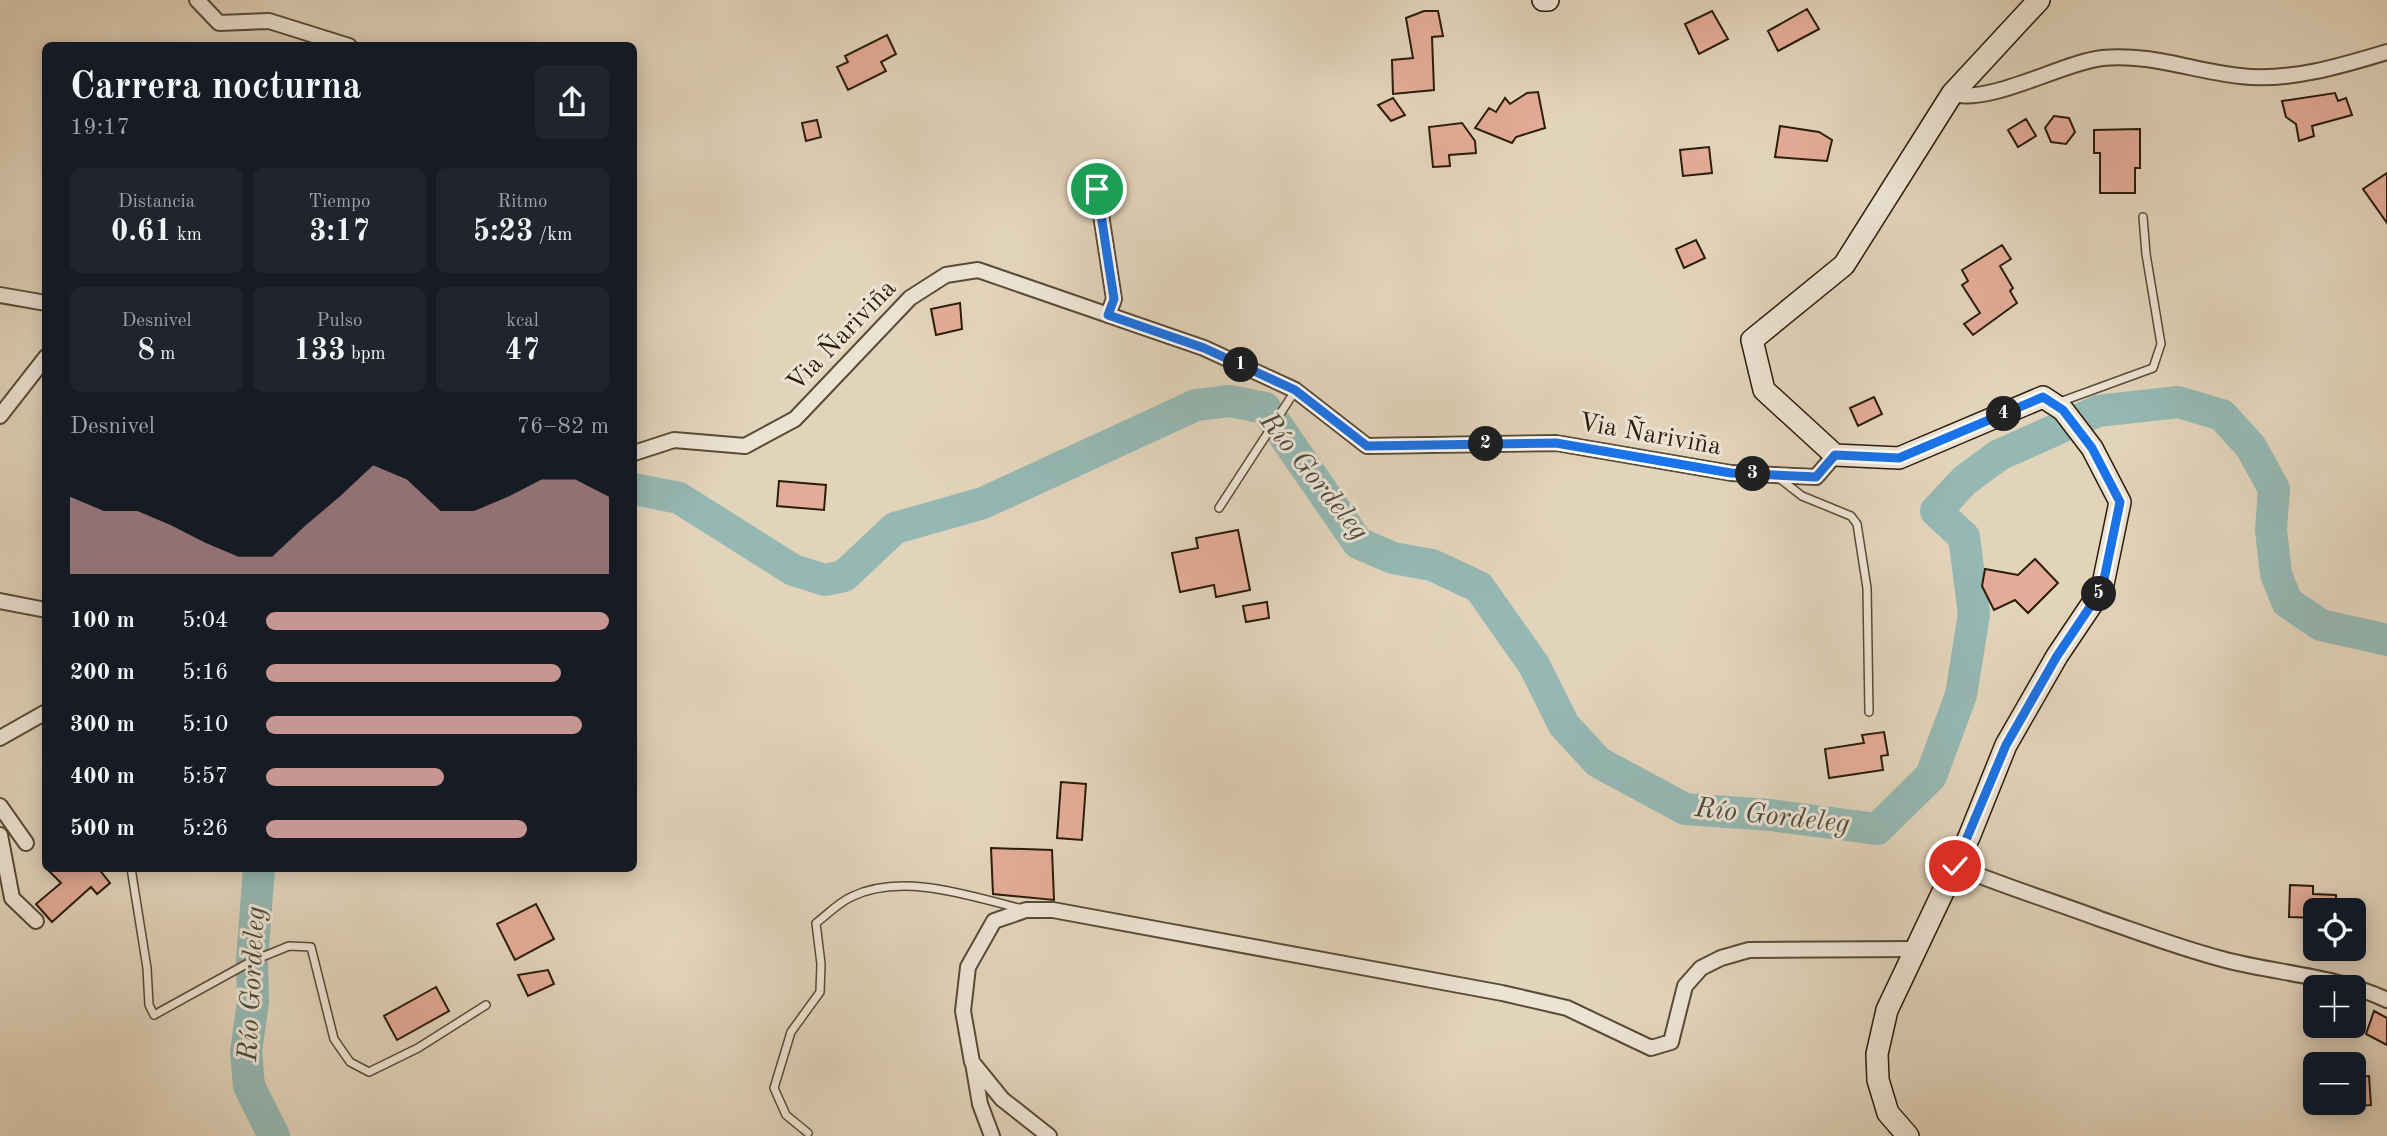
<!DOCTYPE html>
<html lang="es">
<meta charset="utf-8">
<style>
:root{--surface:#171b24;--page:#20242c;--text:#f1f3f6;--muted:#9ea1a6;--accent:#c59692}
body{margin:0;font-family:"Old Standard TT",serif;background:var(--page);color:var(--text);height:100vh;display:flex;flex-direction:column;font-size:26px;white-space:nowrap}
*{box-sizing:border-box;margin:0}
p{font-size:23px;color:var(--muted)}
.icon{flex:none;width:38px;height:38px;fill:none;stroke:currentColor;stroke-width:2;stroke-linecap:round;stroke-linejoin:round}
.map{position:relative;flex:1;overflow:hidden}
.drawer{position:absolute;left:42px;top:42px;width:595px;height:830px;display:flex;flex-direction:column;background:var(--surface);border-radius:10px;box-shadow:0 4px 18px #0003}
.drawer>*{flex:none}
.fabs{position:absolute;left:2303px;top:898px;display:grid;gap:14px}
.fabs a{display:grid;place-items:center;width:63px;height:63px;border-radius:10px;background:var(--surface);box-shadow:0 4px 18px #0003;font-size:35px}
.pin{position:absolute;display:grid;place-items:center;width:60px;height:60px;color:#fff;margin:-30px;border:4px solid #fff;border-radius:50%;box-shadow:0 2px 7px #0007}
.km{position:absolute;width:35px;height:35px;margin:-18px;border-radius:50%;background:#222;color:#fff;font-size:19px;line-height:35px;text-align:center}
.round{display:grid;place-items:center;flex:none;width:74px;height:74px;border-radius:10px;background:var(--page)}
.headline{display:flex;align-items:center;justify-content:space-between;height:119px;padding:0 28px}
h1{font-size:38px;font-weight:700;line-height:52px}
.figures{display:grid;grid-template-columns:repeat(3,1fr);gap:10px;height:119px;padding:7px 28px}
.figures div{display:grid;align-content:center;border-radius:10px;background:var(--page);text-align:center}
.figures b{font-size:30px;font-weight:700}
.figures small{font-size:19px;font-weight:400}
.figures p{font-size:19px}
.chart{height:196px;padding:14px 28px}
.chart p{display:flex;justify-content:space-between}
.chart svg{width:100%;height:126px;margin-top:7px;fill:var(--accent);opacity:.7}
ul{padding:0 28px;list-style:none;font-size:23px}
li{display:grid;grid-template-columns:112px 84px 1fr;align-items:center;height:52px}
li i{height:18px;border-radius:9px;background:var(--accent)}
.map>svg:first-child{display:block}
</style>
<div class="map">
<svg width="2387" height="1136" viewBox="0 0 2387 1136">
<rect width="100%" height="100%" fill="#e2d4bb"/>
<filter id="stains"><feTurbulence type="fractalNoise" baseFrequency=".00286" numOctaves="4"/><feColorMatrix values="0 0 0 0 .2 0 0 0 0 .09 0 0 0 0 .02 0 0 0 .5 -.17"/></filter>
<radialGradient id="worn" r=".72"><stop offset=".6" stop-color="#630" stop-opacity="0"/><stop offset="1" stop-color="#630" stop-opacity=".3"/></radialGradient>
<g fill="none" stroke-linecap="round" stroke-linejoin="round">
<path stroke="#95b8b3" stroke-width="32" d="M634 489 679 498 793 570 825 580 844 576 895 528 983 503 1196 405 1230 401 1265 408 1358 543 1393 558 1432 565 1479 587 1534 665 1564 725 1598 762 1685 809 1770 815 1877 829 1931 776 1961 695 1974 614 1964 537 1936 511 1965 480 1999 455 2098 411 2178 402 2222 415 2251 447 2274 489 2271 530 2276 574 2287 602 2321 625 2387 640
M259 868 252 961 253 1002 246 1052 249 1086 274 1136"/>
</g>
<path fill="#e4ac98" stroke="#2b1d0a" stroke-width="2" d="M1807 9 1819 29 1778 51 1768 31Z
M1424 11H1438L1443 36 1432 37 1434 90 1393 94 1392 60 1413 58 1406 18Z
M1712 11 1728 39 1699 54 1685 24Z
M887 35 896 54 881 62 886 71 848 90 837 67 848 62 845 56Z
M1538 92 1545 128 1516 137 1512 143 1475 128 1489 108 1496 112 1505 98 1510 104 1527 93Z
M2335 93 2338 101 2346 98 2352 115 2312 126 2314 136 2299 141 2296 124 2286 117 2282 101Z
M1393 98 1405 115 1391 121 1378 105Z
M2054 116 2069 118 2075 132 2066 144 2051 142 2045 128Z
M2026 119 2036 136 2018 147 2008 130Z
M817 120 821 137 806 141 802 123Z
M1462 123 1475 141 1476 153 1449 155 1450 166 1433 167 1429 127Z
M1780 126 1819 132 1832 140 1827 161 1775 157Z
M2140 129V168H2135V193H2100V153H2094V130Z
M1709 147 1712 173 1683 176 1680 150Z
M2387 173V223L2363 189Z
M1696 240 1705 258 1684 268 1676 249Z
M2002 245 2011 259 2000 266 2013 288 2010 291 2017 303 1973 335 1964 324 1980 313 1962 285 1968 281 1962 270Z
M960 303 962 329 936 335 931 309Z
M1874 397 1882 414 1858 426 1850 408Z
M779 481 826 485 824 510 777 506Z
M1238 530 1250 590 1216 597 1214 585 1180 592 1172 553 1198 548 1196 538Z
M2035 559 2058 583 2028 613 2015 600 1994 610 1982 586 1985 569 2018 575Z
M1267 602 1269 618 1246 622 1243 606Z
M1884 732 1888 755 1881 756 1883 770 1829 778 1825 749 1864 743 1862 735Z
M1061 782 1086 784 1082 840 1057 838Z
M991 848 1052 850 1054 900 993 894Z
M46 868H98L110 883 97 894 91 887 52 922 36 904 61 883Z
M2290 885 2313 886V894L2336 895V910H2315V918L2289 917Z
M536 904 554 939 515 960 497 924Z
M548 970 554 984 528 996 518 975Z
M436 987 449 1011 397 1040 384 1016Z
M2374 1011 2387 1018V1045L2366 1034Z
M2369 1076 2371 1105 2354 1106V1077Z"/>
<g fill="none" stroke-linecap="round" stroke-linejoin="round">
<g stroke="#594b36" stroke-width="10">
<path id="lane" d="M2057 403 2153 368 2161 344 2146 254 2143 217
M1779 478 1802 496 1851 516 1857 524 1867 588 1869 712
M1219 508 1295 391
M131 868 147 968 149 1005 154 1015 252 961 289 946 311 947 334 1039 350 1062 369 1072 418 1048 486 1005
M808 1133 786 1115 774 1088 791 1032 820 992 821 964 816 923C827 915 838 903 851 897 902 872 970 896 1022 909"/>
</g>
<g stroke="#594b36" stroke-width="18">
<path id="street" d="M197 0 219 23 269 21 349 46
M1952 94C1992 104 2061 63 2102 58 2150 53 2193 71 2240 76 2288 82 2341 66 2387 52
M1097 189 1114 299 1108 315
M0 295 46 303
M0 416 46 357
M634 453 674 440 745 446 795 419 910 298 946 275 978 270 1204 348 1295 390 1367 446 1556 443 1731 473 1816 477 1835 455
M0 601 46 610
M0 738 46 712
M0 806 26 843
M0 835 12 898 36 921
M1955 866C2003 886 2052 901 2100 919 2141 933 2180 948 2222 959 2277 974 2334 975 2387 1000
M973 1063 980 1104 992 1136
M1049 1136 1002 1099 972 1062 963 1011 968 967 994 921 1026 910H1053L1502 993 1567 1008 1651 1048 1671 1042 1685 986 1701 968 1721 958 1749 950 1916 949"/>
</g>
<g stroke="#2b1d0a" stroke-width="24">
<path id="secondary" d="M1543 0H1548
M1908 1136 1888 1113 1878 1080 1877 1054 1887 1010 1969 837 2006 745 2057 656 2102 589 2120 502 2092 448 2063 410 2043 397 1899 458 1835 455 1764 390 1752 340 1844 265 1952 94 2039 0"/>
</g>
<use href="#lane" stroke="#ece3d3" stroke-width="7"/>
<use href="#street" stroke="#ece3d3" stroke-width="14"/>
<use href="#secondary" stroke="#ece3d3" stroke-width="21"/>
</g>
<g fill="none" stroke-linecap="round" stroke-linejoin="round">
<g stroke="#fff" stroke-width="14">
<path id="route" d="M1097 189 1114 299 1108 315 1204 348 1295 390 1367 446 1556 443 1731 473 1816 477 1835 455 1899 458 2043 397 2063 410 2092 448 2120 502 2102 589 2057 656 2006 745 1955 866"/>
</g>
<use href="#route" stroke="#1a73e8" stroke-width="9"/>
</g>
<g text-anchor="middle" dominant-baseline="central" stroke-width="6" stroke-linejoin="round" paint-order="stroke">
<g font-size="26" fill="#2b1d0a" stroke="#ece3d3">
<text transform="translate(842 336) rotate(-46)">Via Ñariviña</text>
<text transform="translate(1650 435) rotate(10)">Via Ñariviña</text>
</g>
<g font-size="28" font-style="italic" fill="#4b4c3d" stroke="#ece3d3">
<text transform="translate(1313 477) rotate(51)">Río Gordeleg</text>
<text transform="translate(1772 817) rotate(6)">Río Gordeleg</text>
<text transform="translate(253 984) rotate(-87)">Río Gordeleg</text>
</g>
</g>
<rect width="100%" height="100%" filter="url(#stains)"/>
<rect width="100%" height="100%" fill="url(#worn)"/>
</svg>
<div class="fabs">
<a><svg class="icon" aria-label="locate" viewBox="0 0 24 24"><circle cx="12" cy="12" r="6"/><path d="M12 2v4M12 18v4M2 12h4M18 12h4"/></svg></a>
<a>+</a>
<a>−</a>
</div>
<div class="pin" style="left:1097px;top:189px;background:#1e9e55"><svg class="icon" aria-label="arrive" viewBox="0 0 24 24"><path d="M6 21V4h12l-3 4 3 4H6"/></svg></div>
<div class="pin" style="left:1955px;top:866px;background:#d93025"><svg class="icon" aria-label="check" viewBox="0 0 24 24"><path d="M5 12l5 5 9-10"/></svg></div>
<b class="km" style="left:1241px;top:365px">1</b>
<b class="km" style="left:1486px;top:444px">2</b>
<b class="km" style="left:1753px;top:474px">3</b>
<b class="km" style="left:2004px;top:414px">4</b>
<b class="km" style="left:2099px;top:594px">5</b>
<section class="drawer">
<div class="headline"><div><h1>Carrera nocturna</h1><p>19:17</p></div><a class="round"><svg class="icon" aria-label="share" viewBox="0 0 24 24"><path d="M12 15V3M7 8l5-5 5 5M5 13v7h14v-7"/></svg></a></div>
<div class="figures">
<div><p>Distancia</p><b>0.61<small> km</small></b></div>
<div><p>Tiempo</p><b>3:17</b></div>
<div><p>Ritmo</p><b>5:23<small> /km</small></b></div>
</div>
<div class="figures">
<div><p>Desnivel</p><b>8<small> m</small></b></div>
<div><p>Pulso</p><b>133<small> bpm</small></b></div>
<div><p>kcal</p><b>47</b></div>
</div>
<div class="chart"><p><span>Desnivel</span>76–82 m</p>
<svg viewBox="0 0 160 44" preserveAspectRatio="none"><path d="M0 44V17L10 22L20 22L30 27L40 33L50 38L60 38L70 27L80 17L90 6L100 11L110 22L120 22L130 17L140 11L150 11L160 17V44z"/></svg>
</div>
<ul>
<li><b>100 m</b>5:04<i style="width:100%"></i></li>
<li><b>200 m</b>5:16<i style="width:86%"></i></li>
<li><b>300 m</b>5:10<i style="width:92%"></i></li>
<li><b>400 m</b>5:57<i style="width:52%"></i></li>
<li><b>500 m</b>5:26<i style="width:76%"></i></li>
</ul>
</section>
</div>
